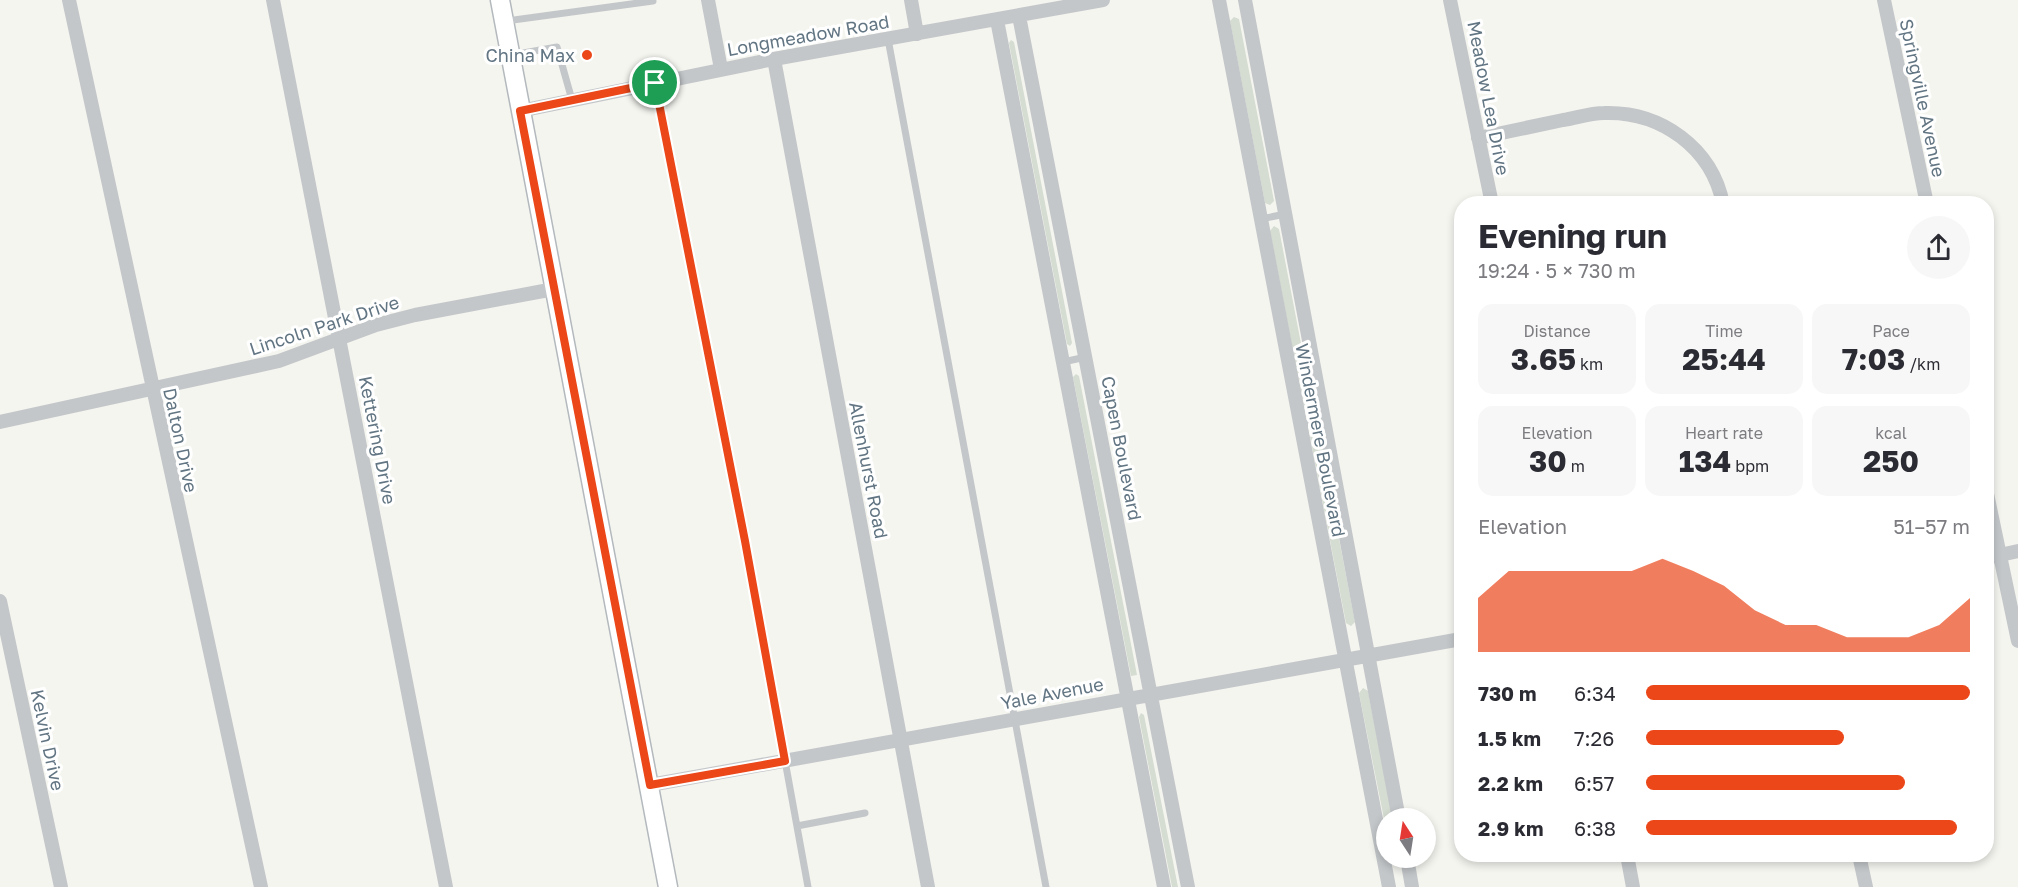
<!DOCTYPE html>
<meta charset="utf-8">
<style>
:root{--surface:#fff;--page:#f7f7f7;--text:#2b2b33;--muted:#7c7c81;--accent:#eb4719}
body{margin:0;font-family:"Golos Text",sans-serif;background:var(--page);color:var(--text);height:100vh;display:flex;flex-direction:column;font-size:22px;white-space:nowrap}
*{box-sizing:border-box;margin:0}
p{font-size:20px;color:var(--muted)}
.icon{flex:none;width:33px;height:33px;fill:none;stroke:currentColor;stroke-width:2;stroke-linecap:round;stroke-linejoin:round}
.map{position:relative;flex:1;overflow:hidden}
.details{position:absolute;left:1454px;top:196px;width:540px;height:666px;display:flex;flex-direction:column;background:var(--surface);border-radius:24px;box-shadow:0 3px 9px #0003}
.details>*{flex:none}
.needle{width:39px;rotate:348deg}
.tools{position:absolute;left:1376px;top:808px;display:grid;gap:12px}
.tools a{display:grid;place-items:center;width:60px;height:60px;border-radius:50%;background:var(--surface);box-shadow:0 3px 9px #0003;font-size:30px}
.pin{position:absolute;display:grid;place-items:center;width:51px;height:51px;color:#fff;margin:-26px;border:3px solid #fff;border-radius:50%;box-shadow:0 2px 6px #0007}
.round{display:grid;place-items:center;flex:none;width:63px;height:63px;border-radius:32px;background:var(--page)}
.summary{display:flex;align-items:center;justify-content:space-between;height:102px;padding:0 24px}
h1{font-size:33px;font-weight:700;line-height:45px}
.metrics{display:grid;grid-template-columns:repeat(3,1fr);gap:9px;height:102px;padding:6px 24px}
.metrics div{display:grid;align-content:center;border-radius:15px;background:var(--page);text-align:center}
.metrics b{font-size:30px;font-weight:700}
.metrics small{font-size:16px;font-weight:400}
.metrics p{font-size:16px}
.chart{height:168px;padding:12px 24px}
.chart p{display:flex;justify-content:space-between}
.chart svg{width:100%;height:108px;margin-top:6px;fill:var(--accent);opacity:.7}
ul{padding:0 24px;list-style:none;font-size:20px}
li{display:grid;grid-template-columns:96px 72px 1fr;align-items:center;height:45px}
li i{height:15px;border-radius:8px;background:var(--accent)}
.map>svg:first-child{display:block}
</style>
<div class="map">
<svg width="2018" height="887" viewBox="0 0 2018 887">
<rect width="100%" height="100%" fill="#f5f5f0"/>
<path fill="#d5dcd1" d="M1234 17 1239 19 1274 201 1270 205 1265 203 1230 21Z
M1011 40 1014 42 1072 343 1070 346 1067 344 1009 43Z
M1274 226 1279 229 1313 406 1309 411 1304 408 1270 231Z
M1076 374 1079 376 1137 675 1131 676 1073 377Z
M1314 432 1319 435 1355 622 1351 626 1346 623 1310 437Z
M1363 688 1368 691 1393 819H1386V829L1359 693Z
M1141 713 1144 715 1178 887H1172L1139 717Z"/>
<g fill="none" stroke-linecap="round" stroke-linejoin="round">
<g stroke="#b3b9bd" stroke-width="21">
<path id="secondary" d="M500 0 668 887"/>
</g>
<path stroke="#c4c7ca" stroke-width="7" d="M506 21 653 1
M888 39 1046 887
M512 55 557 47 572 100
M655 83 745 541 808 887
M1261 219 1285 214
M1063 362 1086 357
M1300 425 1324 420
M797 826 865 813"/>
<path stroke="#c4c7ca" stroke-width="14" d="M69 0 261 887
M273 0 446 887
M708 0 721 69
M911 0 917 34
M1219 0 1389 887
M1245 0 1399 819
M1450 0 1492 204
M1884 0 1927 204
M1019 16 1188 887
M997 20 1164 887
M774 59 928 887
M520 111 774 59 1103 0
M1478 138C1506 132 1535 126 1563 120 1576 118 1590 113 1604 113 1661 111 1712 148 1723 204
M0 422 279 361 376 325 415 315 554 289
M1986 489 2018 641
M1986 558 2018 551
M0 601 61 887
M650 785 1461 639
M1627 855 1633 887
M1859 855 1866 887
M1407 858 1412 887"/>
<use href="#secondary" stroke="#fff" stroke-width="18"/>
</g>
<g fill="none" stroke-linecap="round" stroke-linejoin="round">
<g stroke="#fff" stroke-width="12">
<path id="route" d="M655 83 745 541 785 761 650 785 520 111Z"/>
</g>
<use href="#route" stroke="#eb4719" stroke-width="8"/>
</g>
<circle fill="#eb4719" stroke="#fff" stroke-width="2" cx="587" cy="55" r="6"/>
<g text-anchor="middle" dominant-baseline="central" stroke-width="6" stroke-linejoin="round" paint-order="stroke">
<g font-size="18" fill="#627583" stroke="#fff">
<text transform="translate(808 35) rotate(-10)">Longmeadow Road</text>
<text transform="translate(1489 98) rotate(79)">Meadow Lea Drive</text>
<text transform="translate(1923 98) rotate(78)">Springville Avenue</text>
<text transform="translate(324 325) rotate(-18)">Lincoln Park Drive</text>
<text transform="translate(181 440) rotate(78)">Dalton Drive</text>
<text transform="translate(378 440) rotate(79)">Kettering Drive</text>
<text transform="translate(1321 440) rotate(79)">Windermere Boulevard</text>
<text transform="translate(1122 448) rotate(79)">Capen Boulevard</text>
<text transform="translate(869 470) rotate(79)">Allenhurst Road</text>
<text transform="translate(1052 693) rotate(-11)">Yale Avenue</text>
<text transform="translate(48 740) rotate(78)">Kelvin Drive</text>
</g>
<g font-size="18" fill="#627583" stroke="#fff" text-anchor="end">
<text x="575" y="55">China Max</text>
</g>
</g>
</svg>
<div class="tools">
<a><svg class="needle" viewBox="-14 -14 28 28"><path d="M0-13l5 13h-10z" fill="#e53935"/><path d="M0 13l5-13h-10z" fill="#7c7c81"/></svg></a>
</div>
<div class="pin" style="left:655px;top:83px;background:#1e9e55"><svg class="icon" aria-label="arrive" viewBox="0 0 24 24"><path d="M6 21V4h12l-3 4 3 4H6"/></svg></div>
<section class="details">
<div class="summary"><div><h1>Evening run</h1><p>19:24 · 5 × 730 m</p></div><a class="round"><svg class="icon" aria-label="share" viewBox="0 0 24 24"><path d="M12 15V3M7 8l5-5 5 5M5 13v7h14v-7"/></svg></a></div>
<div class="metrics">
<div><p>Distance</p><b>3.65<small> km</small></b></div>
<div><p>Time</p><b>25:44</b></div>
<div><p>Pace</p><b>7:03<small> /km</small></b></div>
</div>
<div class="metrics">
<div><p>Elevation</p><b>30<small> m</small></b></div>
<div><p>Heart rate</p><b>134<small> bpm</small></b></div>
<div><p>kcal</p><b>250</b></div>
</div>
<div class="chart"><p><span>Elevation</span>51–57 m</p>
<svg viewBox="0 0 160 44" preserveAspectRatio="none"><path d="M0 44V22L10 11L20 11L30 11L40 11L50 11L60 6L70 11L80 17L90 27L100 33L110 33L120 38L130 38L140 38L150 33L160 22V44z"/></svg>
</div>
<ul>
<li><b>730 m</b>6:34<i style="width:100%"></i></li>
<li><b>1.5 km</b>7:26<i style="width:61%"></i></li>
<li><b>2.2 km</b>6:57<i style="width:80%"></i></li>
<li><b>2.9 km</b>6:38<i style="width:96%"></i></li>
</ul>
</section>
</div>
